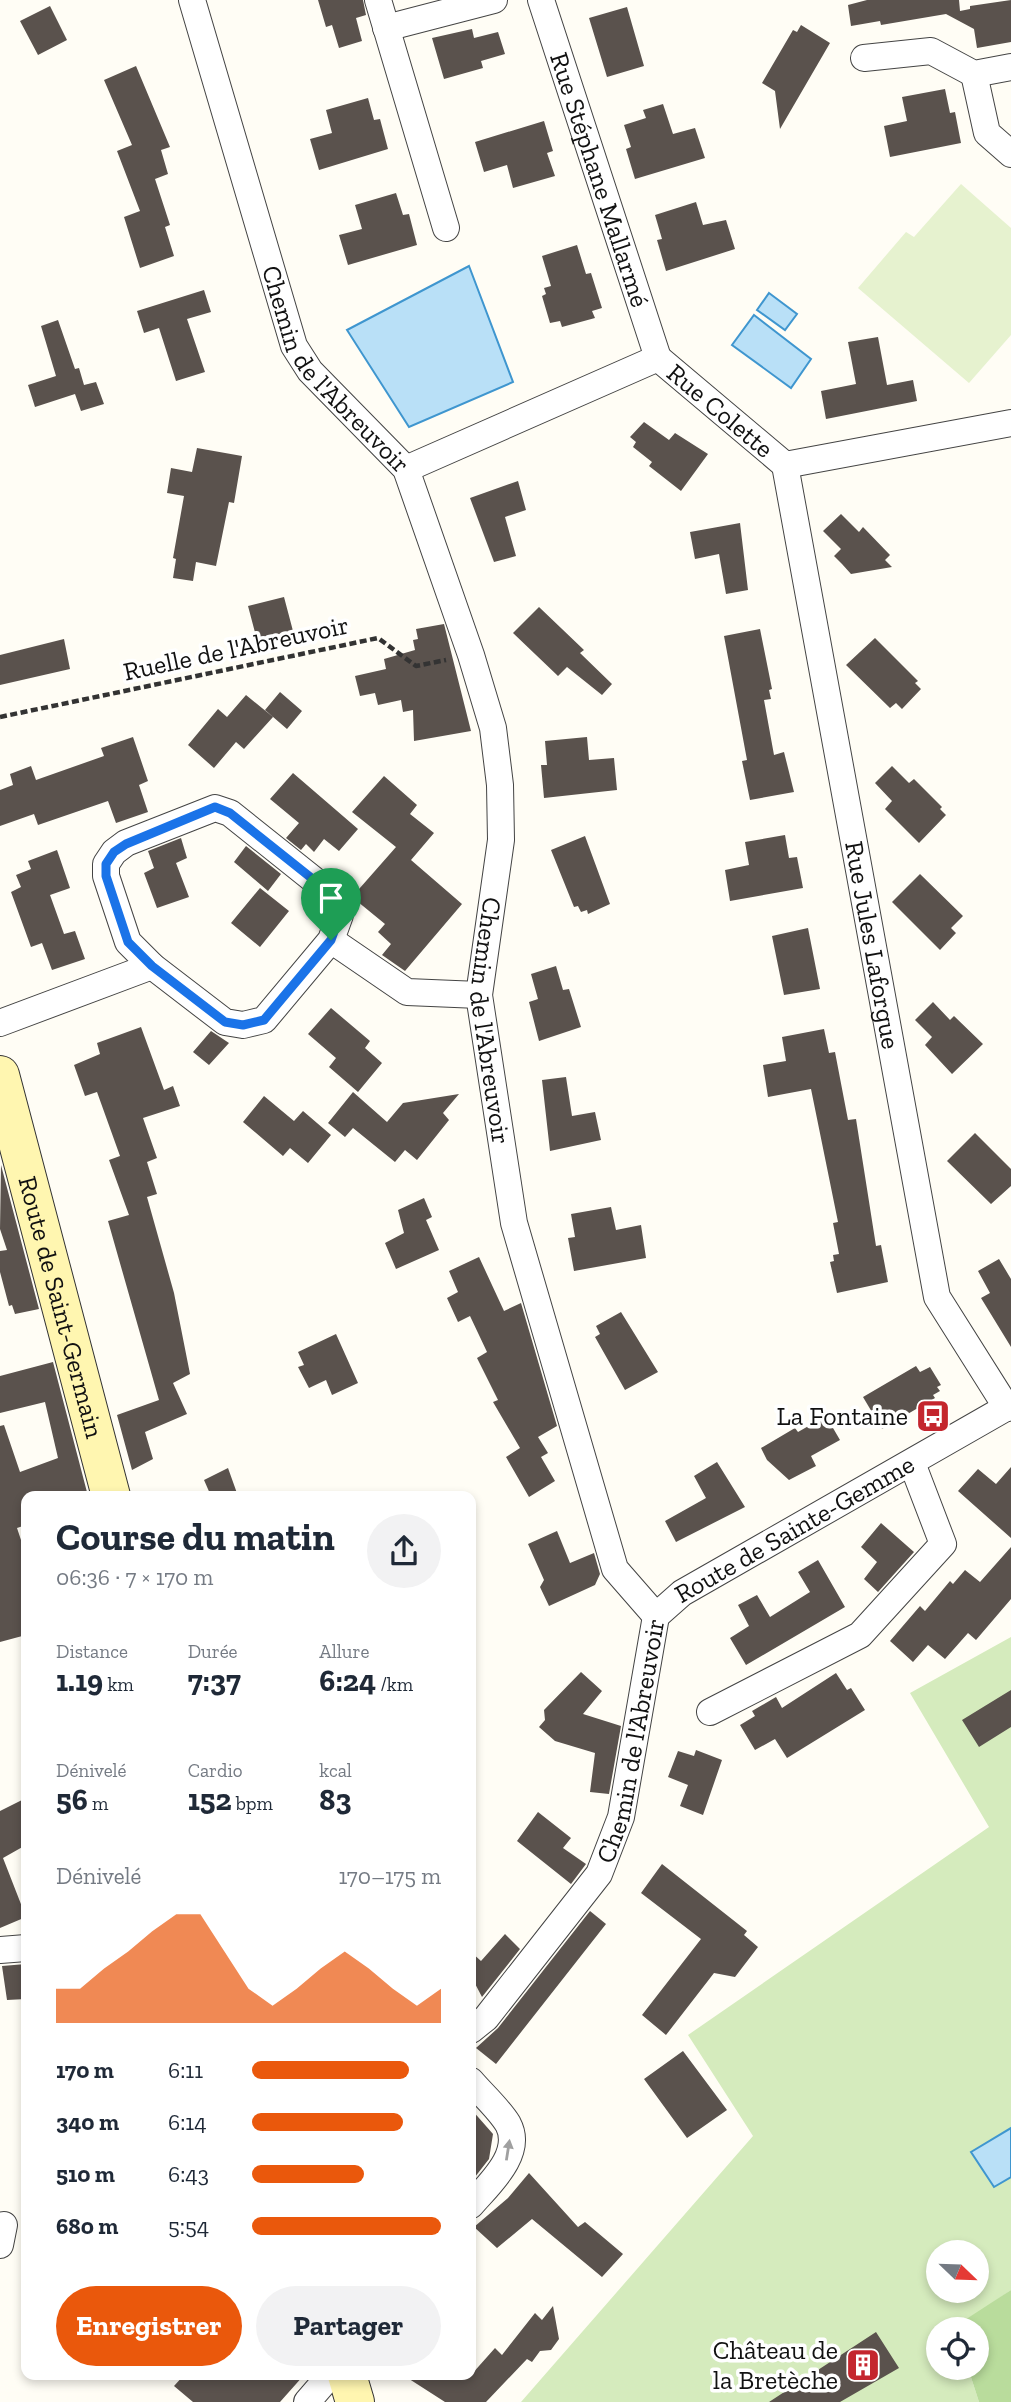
<!DOCTYPE html>
<html lang="fr">
<meta charset="utf-8">
<style>
:root{--surface:#fff;--page:#f2f2f3;--text:#1f2937;--muted:#747a83;--accent:#ea580c}
body{margin:0;font-family:"Zilla Slab",serif;background:var(--page);color:var(--text);height:100vh;display:flex;flex-direction:column;font-size:26px;white-space:nowrap}
*{box-sizing:border-box;margin:0}
p{font-size:23px;color:var(--muted)}
.icon{flex:none;width:38px;height:38px;fill:none;stroke:currentColor;stroke-width:2;stroke-linecap:round;stroke-linejoin:round}
.map{position:relative;flex:1;overflow:hidden}
.details{position:absolute;left:21px;top:1491px;width:455px;height:889px;display:flex;flex-direction:column;background:var(--surface);border-radius:14px;box-shadow:0 4px 10px #0003}
.details>*{flex:none}
.needle{width:46px;rotate:113deg}
.fabs{position:absolute;left:926px;top:2240px;display:grid;gap:14px}
.fabs a{display:grid;place-items:center;width:63px;height:63px;border-radius:50%;background:var(--surface);box-shadow:0 4px 10px #0003;font-size:35px}
.pin{position:absolute;display:grid;place-items:center;width:60px;height:60px;color:#fff;margin:-72px -30px;border-radius:50% 50% 50% 0;rotate:-45deg;box-shadow:0 0 7px #0007}
.pin .icon{rotate:45deg}
.round{display:grid;place-items:center;flex:none;width:74px;height:74px;border-radius:37px;background:var(--page)}
.overview{display:flex;align-items:center;justify-content:space-between;height:119px;padding:0 35px}
h1{font-size:38px;font-weight:700;line-height:52px}
.figures{display:grid;grid-template-columns:repeat(3,1fr);gap:10px;height:119px;padding:7px 35px}
.figures div{display:grid;align-content:center}
.figures b{font-size:30px;font-weight:700}
.figures small{font-size:19px;font-weight:400}
.figures p{font-size:19px}
.chart{height:196px;padding:14px 35px}
.chart p{display:flex;justify-content:space-between}
.chart svg{width:100%;height:126px;margin-top:7px;fill:var(--accent);opacity:.7}
.primary-button{display:flex;gap:14px;margin-top:auto;padding:14px 35px}
.primary-button a{flex:1;height:80px;border-radius:42px;background:var(--accent);color:#fff;font-size:28px;font-weight:700;line-height:80px;text-align:center}
.primary-button a+a{background:var(--page);color:var(--text)}
ul{padding:0 35px;list-style:none;font-size:23px}
li{display:grid;grid-template-columns:112px 84px 1fr;align-items:center;height:52px}
li i{height:18px;border-radius:9px;background:var(--accent)}
.map>svg:first-child{display:block}
</style>
<div class="map">
<svg width="1011" height="2402" viewBox="0 0 1011 2402">
<rect width="100%" height="100%" fill="#fffdf5"/>
<path fill="#d5ebbd" fill-rule="evenodd" d="M1011 1637V2290L955 2329H938V2368H968L979 2402H521L753 2136 688 2035 989 1827 910 1693ZM938 2252H976V2291H938Z"/>
<path fill="#b9dc9c" d="M1011 2290V2402H979L968 2368H976V2329L954 2327Z"/>
<path fill="#e6f2cf" d="M961 184 1011 228V335L969 383 858 288 906 232 914 237Z"/>
<path fill="#b9e0f7" stroke="#3f96cf" stroke-width="2" d="M469 266 513 382 409 427 347 330Z
M769 293 797 314 785 330 757 310Z
M754 315 811 359 791 388 732 345Z
M1011 2128V2177L994 2187 971 2152Z"/>
<path fill="#5a524d" d="M318 0H363L366 15 356 18 362 41 339 48 332 25 326 27Z
M867 0H959L960 11 970 9V6L1011 0V42L977 48 974 29 946 14 881 25 880 21 851 26 848 5Z
M50 6 67 40 38 55 20 21Z
M627 7 644 66 607 77 589 18Z
M801 25 830 43 780 129 775 91 762 83 793 30 797 32Z
M472 29 474 38 498 32 505 54 481 61 483 68 444 79 432 38Z
M136 66 170 147 161 150 168 174 155 179 170 225 165 227 174 256 140 268 124 217 140 211 117 151 132 145 104 80Z
M945 89 950 113 955 112 961 143 890 157 884 126 907 121 902 97Z
M368 98 374 120 380 119 388 149 319 170 310 139 332 133 326 110Z
M663 104 673 134 695 128 705 158 635 179 626 149 631 147 624 125 646 118 643 110Z
M544 121 553 151 547 153 555 176 513 188 507 165 484 172 475 142Z
M396 193 403 215 409 214 417 245 348 265 339 235 362 229 355 205Z
M696 202 703 225 726 220 735 249 666 271 657 240 662 239 655 215Z
M577 245 586 274 591 273 602 308 592 311 595 318 562 327 560 321 550 323 542 296 546 294 544 288 551 286 542 256Z
M204 290 211 312 187 319 205 372 176 381 159 328 144 333 137 311Z
M58 320 75 369 79 368 84 385 96 382 104 404 81 411 75 394 35 407 28 385 56 376 41 326Z
M878 337 887 385 913 380 917 401 826 419 821 391 856 384 848 342Z
M644 422 669 440 675 433 708 454 681 491 649 466 652 462 633 447 636 442 630 437Z
M197 448 242 456 234 503 229 502 216 566 196 562 193 581 173 578 176 559 173 558 184 496 167 493 171 468 192 472Z
M518 481 526 510 505 517 516 556 494 562 470 498Z
M841 514 859 532 863 527 890 555 885 560 892 567 851 574 842 564 834 556 841 549 823 531Z
M740 523 748 590 726 594 719 554 695 559 690 532Z
M284 597 293 631 257 640 248 606Z
M539 607 584 650 580 653 612 684 602 695 567 667 558 676 513 633Z
M444 624 471 731 414 741 413 710 403 712 401 700 378 705 375 693 360 696 355 676 386 669 384 659 415 650 413 640 418 639 416 629Z
M760 629 772 689 769 690 771 699 764 700 774 755 784 752 794 792 750 800 742 761 747 760 724 636Z
M875 638 918 681 915 683 921 689 902 709 896 703 890 708 846 665Z
M64 639 70 669 0 685V655Z
M280 692 302 711 287 729 265 710Z
M246 695 273 717 244 749 236 742 214 768 188 745 218 709 227 717Z
M133 737 148 781 139 785 148 812 116 823 108 801 38 825 34 814 0 826V790L13 785 10 774 31 766 36 780 104 756 101 748Z
M587 737 589 760 614 758 617 790 544 798 541 765H547L545 741Z
M892 766 909 783 914 779 942 807 940 809 946 815 919 843 885 809 892 801 875 783Z
M293 773 358 829 339 851 324 839 314 852 306 844 301 850 286 838 299 823 270 799Z
M384 776 417 805 410 814 434 833 411 860 462 904 405 971 382 955 391 944 378 932 385 924 352 897 396 847 352 812Z
M785 835 789 858 797 857 803 888 730 901 725 870 749 865 745 842Z
M585 836 610 904 588 914 587 910 581 912 578 906 574 907 551 850Z
M181 838 187 858 176 863 189 897 157 908 144 873 154 868 148 851Z
M246 846 281 874 268 891 234 862Z
M57 850 70 888 50 895 64 934 75 931 85 959 52 970 42 943 31 947 11 892 21 887 16 875 31 869 28 861Z
M920 874 963 916 951 928 956 933 940 950 892 902Z
M260 888 289 911 260 947 231 923Z
M808 928 820 989 784 995 772 936Z
M556 966 563 990 569 989 581 1027 539 1041 529 1002 538 999 531 974Z
M933 1002 950 1020 954 1016 983 1044 952 1074 925 1045 932 1037 915 1020Z
M331 1008 370 1041 365 1048 382 1063 358 1092 329 1067 336 1058 308 1034Z
M141 1027 164 1090 173 1086 180 1106 143 1118 157 1158 147 1162 157 1194 147 1197 174 1293 190 1374 173 1383 187 1414 145 1432 153 1459 132 1470 117 1415 159 1400 108 1221 129 1215 109 1160 120 1156 97 1092 85 1096 74 1065 100 1054 97 1043Z
M824 1029 829 1053 835 1052 848 1120 856 1119 876 1246 881 1245 888 1282 837 1293 830 1262 834 1261 833 1255 839 1254 833 1223 838 1222 811 1089 768 1097 763 1065 786 1061 782 1037Z
M211 1031 229 1043 209 1065 193 1052Z
M566 1077 572 1116 595 1112 601 1140 550 1151 542 1080Z
M353 1092 387 1122 403 1103 459 1094 443 1113 449 1120 417 1160 405 1150 395 1162 353 1128 345 1137 328 1123Z
M264 1096 294 1121 303 1111 331 1135 308 1163 290 1148 283 1156 243 1122Z
M975 1133 1011 1169V1186L991 1204 947 1161Z
M1 1165 39 1309 15 1314 12 1305 9 1306 0 1272V1251L7 1250 0 1229Z
M424 1198 432 1217 426 1220 439 1250 396 1269 385 1243 404 1233 398 1210Z
M611 1207 616 1230 641 1225 646 1258 574 1271 568 1238 575 1237 571 1214Z
M479 1257 504 1311 521 1303 557 1426 538 1437 548 1453 541 1457 555 1481 529 1497 506 1457 520 1448 493 1402 498 1400 477 1358 487 1352 470 1316 458 1322 447 1298 458 1292 449 1271Z
M999 1259 1011 1279V1347L981 1298 990 1293 978 1271Z
M621 1312 658 1372 625 1390 595 1337 600 1334 596 1326Z
M336 1334 358 1383 332 1395 326 1380 309 1388 298 1367 304 1365 298 1352Z
M53 1362 88 1496H26V1525L17 1528 26 1555V1635L0 1642V1426L4 1425 20 1472 58 1458 45 1402 0 1413V1376Z
M916 1366 920 1372 930 1367 941 1385 937 1387 940 1391 933 1395 935 1398 882 1429 863 1397Z
M826 1416 840 1440 811 1456 816 1466 789 1480 767 1460 761 1448 795 1428 798 1432Z
M717 1462 745 1507 676 1542 665 1521 706 1498 694 1476Z
M1011 1467V1538L958 1491 978 1469 996 1484Z
M228 1468 238 1496H211L204 1480Z
M881 1523 914 1552 878 1592 864 1579 877 1562 861 1547Z
M557 1531 570 1563 594 1553 600 1574 595 1585 549 1606 540 1587 544 1580 528 1544Z
M1011 1547V1599L976 1640 968 1633 945 1659 928 1645 913 1662 890 1641 920 1606 925 1611 950 1581 953 1584 965 1570 980 1582Z
M818 1560 845 1607 746 1665 730 1638 749 1626 738 1605 757 1595 770 1617 810 1592 798 1572Z
M581 1672 602 1691 583 1714 621 1726 609 1794 590 1792 595 1753 555 1741 539 1727 545 1720 544 1710Z
M836 1673 847 1690 851 1688 865 1710 787 1758 775 1739 755 1750 740 1725 755 1716 752 1711 776 1697 782 1708Z
M1011 1690V1727L979 1747 962 1720Z
M696 1750 722 1760 703 1815 680 1806 688 1785 668 1777 678 1751 694 1756Z
M26 1798V1845L3 1858 26 1917 0 1928V1811Z
M538 1812 571 1838 563 1848 586 1864 571 1884 517 1841Z
M662 1864 747 1931 744 1935 758 1947 735 1977 714 1973 666 2035 642 2015 701 1939 641 1893Z
M590 1911 606 1924 496 2064 476 2048 498 2028Z
M505 1934 520 1949 482 1997 471 1976V1952L481 1961Z
M26 1964V1999L7 2000 2 1966Z
M683 2051 727 2110 687 2138 644 2079Z
M471 2109 493 2134 489 2159 471 2182Z
M529 2173 578 2227 585 2222 623 2254 602 2277 532 2219 497 2248 474 2227 508 2198Z
M553 2306 559 2339 551 2350 540 2351 532 2362 527 2359 486 2402H445L403 2375H471L495 2348 502 2355 535 2313 542 2320Z
M876 2332 899 2368 840 2402H769Z
M184 2375H304L280 2402H193L174 2386Z"/>
<g fill="none" stroke-linecap="round" stroke-linejoin="round">
<g stroke="#444" stroke-width="28">
<g id="street">
<path id="s1" d="M192 0 294 346 310 371 406 469 471 655 493 728 500 785 501 840 479 995 514 1223 615 1569 656 1616"/>
<path d="M378 0 446 228"/>
<path id="s2" d="M541 0 658 358"/>
<path d="M386 28 494 0"/>
<path d="M864 58 931 51 974 74 1011 67"/>
<path d="M974 74 987 133 1011 154"/>
<path id="s3" d="M785 465 937 1297 1007 1408"/>
<path id="s4" d="M406 469 658 358 785 465 1011 423"/>
<path d="M331 940 264 1020 243 1025 225 1022 152 966 128 942 106 876V864L114 852 126 843 215 808 230 813 334 896 340 915 331 940 407 992 479 995"/>
<path d="M0 1023 152 966"/>
<path id="s5" d="M656 1616 682 1593 1011 1405"/>
<path d="M710 1712 860 1635 943 1544 912 1463"/>
<path d="M0 1950 26 1948"/>
<path id="s6" d="M471 2030 486 2018 599 1874 621 1817 656 1616"/>
<path d="M471 2081C482 2094 499 2109 508 2124 524 2154 488 2185 471 2205"/>
<path d="M0 2245 4 2225"/>
<path d="M307 2402 326 2380 337 2375"/>
</g>
</g>
<g stroke="#333" stroke-width="40">
<g id="secondary">
<path id="s7" d="M0 1075 111 1496"/>
<path d="M347 2375 355 2402"/>
</g>
</g>
<path stroke="#333" stroke-width="4.5" stroke-dasharray="7 3.5" stroke-linecap="butt" d="M0 717 378 638 416 666 446 660"/>
<use href="#street" stroke="#fff" stroke-width="26"/>
<use href="#secondary" stroke="#fff6b0" stroke-width="38"/>
</g>
<defs><path id="oneway-solid" d="M-6-.8H1V-3.2L6.5 0L1 3.2V.8H-6Z" transform="scale(1.75)"/></defs>
<use fill="#a0a0a0" href="#oneway-solid" transform="translate(508 2150) rotate(-81)"/>
<g fill="none" stroke-linecap="round" stroke-linejoin="round">
<g stroke="#fff" stroke-width="14">
<path id="route" d="M215 807 230 813 334 896 340 915 331 940 264 1020 243 1025 225 1022 152 966 128 942 106 876V864L114 852 126 844Z"/>
</g>
<use href="#route" stroke="#1a73e8" stroke-width="9"/>
</g>
<defs>
<g id="bus-square" transform="scale(1.75)"><rect x="-9" y="-9" width="18" height="18" rx="4" fill="#c4262e" stroke="#fff"/><path d="M-5-6H5V4H4V6H2V4H-2V6H-4V4H-5ZM-3.5-4V0h7V-4ZM-3.5 1.2v1.5H-2V1.2ZM2 1.2v1.5H3.5V1.2Z" fill="#fff"/></g>
<g id="building-square" transform="scale(1.75)"><rect x="-9" y="-9" width="18" height="18" rx="4" fill="#c4262e" stroke="#fff"/><path d="M-4-6H4V6H1V3H-1V6H-4ZM-2.5-4.3h1.7v1.8h-1.7ZM.8-4.3h1.7v1.8H.8ZM-2.5-1h1.7V.8h-1.7ZM.8-1h1.7V.8H.8Z" fill="#fff"/></g>
</defs>
<g fill-rule="evenodd">
<use href="#bus-square" x="933" y="1416"/>
<use href="#building-square" x="863" y="2365"/>
</g>
<g text-anchor="middle" dominant-baseline="central" stroke-width="7" stroke-linejoin="round" paint-order="stroke">
<g font-size="26" fill="#111" stroke="#fff">
<text stroke="none"><textPath href="#s2" startOffset="189">Rue Stéphane Mallarmé</textPath></text>
<text stroke="none"><textPath href="#s1" startOffset="402">Chemin de l'Abreuvoir</textPath></text>
<text stroke="none"><textPath href="#s4" startOffset="357">Rue Colette</textPath></text>
<text transform="translate(236 648) rotate(-12)">Ruelle de l'Abreuvoir</text>
<text stroke="none"><textPath href="#s3" startOffset="488">Rue Jules Laforgue</textPath></text>
<text stroke="none"><textPath href="#s1" startOffset="1096">Chemin de l'Abreuvoir</textPath></text>
<text stroke="none"><textPath href="#s7" startOffset="240">Route de Saint-Germain</textPath></text>
<text stroke="none"><textPath href="#s5" startOffset="164">Route de Sainte-Gemme</textPath></text>
<text stroke="none"><textPath href="#s6" startOffset="340">Chemin de l'Abreuvoir</textPath></text>
</g>
<g font-size="26" fill="#111" stroke="#fff" text-anchor="end">
<text x="908" y="1416">La Fontaine</text>
<text x="838" y="2350">Château de<tspan x="838" dy="30">la Bretèche</tspan></text>
</g>
</g>
</svg>
<div class="fabs">
<a><svg class="needle" viewBox="-14 -14 28 28"><path d="M0-13l5 13h-10z" fill="#e53935"/><path d="M0 13l5-13h-10z" fill="#747a83"/></svg></a>
<a><svg class="icon" aria-label="locate" viewBox="0 0 24 24"><circle cx="12" cy="12" r="6"/><path d="M12 2v4M12 18v4M2 12h4M18 12h4"/></svg></a>
</div>
<div class="pin" style="left:331px;top:940px;background:#1e9e55"><svg class="icon" aria-label="arrive" viewBox="0 0 24 24"><path d="M6 21V4h12l-3 4 3 4H6"/></svg></div>
<section class="details">
<div class="overview"><div><h1>Course du matin</h1><p>06:36 · 7 × 170 m</p></div><a class="round"><svg class="icon" aria-label="share" viewBox="0 0 24 24"><path d="M12 15V3M7 8l5-5 5 5M5 13v7h14v-7"/></svg></a></div>
<div class="figures">
<div><p>Distance</p><b>1.19<small> km</small></b></div>
<div><p>Durée</p><b>7:37</b></div>
<div><p>Allure</p><b>6:24<small> /km</small></b></div>
</div>
<div class="figures">
<div><p>Dénivelé</p><b>56<small> m</small></b></div>
<div><p>Cardio</p><b>152<small> bpm</small></b></div>
<div><p>kcal</p><b>83</b></div>
</div>
<div class="chart"><p><span>Dénivelé</span>170–175 m</p>
<svg viewBox="0 0 160 44" preserveAspectRatio="none"><path d="M0 44V32L10 32L20 25L30 19L40 12L50 6L60 6L70 19L80 32L90 38L100 32L110 25L120 19L130 25L140 32L150 38L160 32V44z"/></svg>
</div>
<ul>
<li><b>170 m</b>6:11<i style="width:83%"></i></li>
<li><b>340 m</b>6:14<i style="width:80%"></i></li>
<li><b>510 m</b>6:43<i style="width:59%"></i></li>
<li><b>680 m</b>5:54<i style="width:100%"></i></li>
</ul>
<div class="primary-button"><a>Enregistrer</a><a>Partager</a></div>
</section>
</div>
